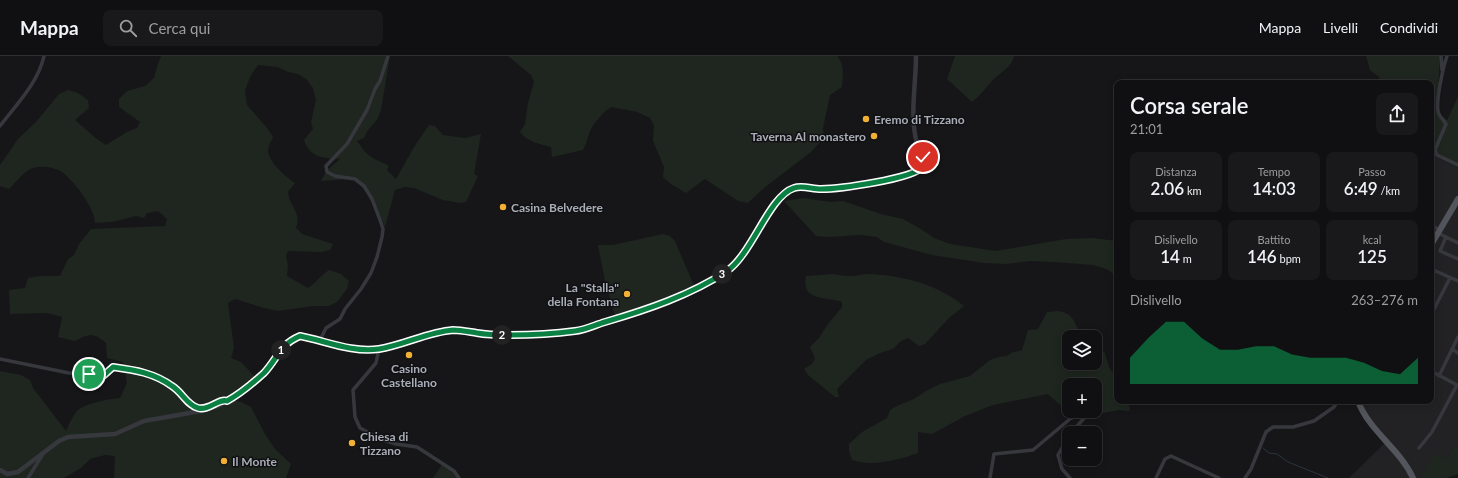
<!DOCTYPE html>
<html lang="it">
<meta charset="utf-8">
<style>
:root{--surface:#101012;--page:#19191b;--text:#f1f3f6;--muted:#9c9d9f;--line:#303032;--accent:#0b8043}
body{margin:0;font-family:Lato,sans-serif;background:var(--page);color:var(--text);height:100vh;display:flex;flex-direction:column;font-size:15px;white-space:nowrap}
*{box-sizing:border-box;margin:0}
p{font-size:13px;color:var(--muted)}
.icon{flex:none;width:22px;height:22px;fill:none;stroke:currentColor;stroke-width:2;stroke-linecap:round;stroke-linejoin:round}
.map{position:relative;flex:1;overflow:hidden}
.drawer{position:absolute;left:1114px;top:24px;width:320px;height:324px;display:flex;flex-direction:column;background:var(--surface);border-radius:8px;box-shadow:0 2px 10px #0003,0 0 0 1px var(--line)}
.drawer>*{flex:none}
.buttons{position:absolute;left:1062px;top:274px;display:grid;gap:8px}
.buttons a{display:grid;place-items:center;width:40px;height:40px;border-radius:8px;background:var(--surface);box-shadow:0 2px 10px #0003,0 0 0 1px var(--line);font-size:20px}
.pin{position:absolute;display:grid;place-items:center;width:34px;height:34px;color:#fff;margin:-17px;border:2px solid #fff;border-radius:50%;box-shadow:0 1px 4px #0007}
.km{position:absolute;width:20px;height:20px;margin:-10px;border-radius:50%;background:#222;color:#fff;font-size:11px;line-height:20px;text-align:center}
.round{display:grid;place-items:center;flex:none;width:42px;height:42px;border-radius:8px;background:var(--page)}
.head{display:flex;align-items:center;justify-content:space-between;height:68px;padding:0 16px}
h1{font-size:22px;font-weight:600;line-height:30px}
.figures{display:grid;grid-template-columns:repeat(3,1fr);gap:6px;height:68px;padding:4px 16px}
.figures div{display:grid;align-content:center;border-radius:8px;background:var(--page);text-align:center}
.figures b{font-size:17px;font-weight:600}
.figures small{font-size:11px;font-weight:400}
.figures p{font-size:11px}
.chart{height:112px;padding:8px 16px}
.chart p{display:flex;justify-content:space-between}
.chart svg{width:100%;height:72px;margin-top:4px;fill:var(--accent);opacity:.7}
header{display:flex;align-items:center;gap:24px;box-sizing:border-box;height:56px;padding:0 20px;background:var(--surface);border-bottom:1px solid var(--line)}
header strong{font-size:19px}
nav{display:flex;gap:22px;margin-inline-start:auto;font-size:14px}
.search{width:280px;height:36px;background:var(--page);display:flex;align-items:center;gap:10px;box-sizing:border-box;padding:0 14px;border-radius:8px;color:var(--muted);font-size:15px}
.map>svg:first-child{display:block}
</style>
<header>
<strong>Mappa</strong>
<div class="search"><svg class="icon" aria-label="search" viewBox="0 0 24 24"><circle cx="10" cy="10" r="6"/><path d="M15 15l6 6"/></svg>Cerca qui</div>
<nav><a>Mappa</a><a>Livelli</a><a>Condividi</a></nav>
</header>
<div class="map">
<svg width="1458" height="422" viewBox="0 0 1458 422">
<rect width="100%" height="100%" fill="#161618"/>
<path fill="#222225" d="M1431 98 1458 112V391L1455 389 1447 403 1421 419 1422 422H1349L1387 385 1370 366 1358 345H1431Z"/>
<path fill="#1e261f" d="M161 0H390L381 54 377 64 368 74 364 82 357 85C361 90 365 97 371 101 377 105 383 106 389 110L387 114 396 123 414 91 429 69 435 70 443 79 465 82 481 78 474 118 478 120 466 146 460 147 443 144 414 132 405 131 395 134 385 171 371 142 357 125 349 123 321 125 327 114 340 103C324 102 310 102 304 84L313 73 311 66 316 44 313 32 306 23 298 18 288 16 278 11 258 9 251 19 245 34 247 49 268 73 273 81C271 85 269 89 268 93 267 105 286 121 295 127L288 136C289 150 302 156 296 172L302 178 333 188 330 194 321 196 288 195 286 200 288 210 287 220 308 232C316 227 321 219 329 214L341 218 349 225 347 233 337 246 329 250H313L278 255 264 252 235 243 228 247 234 292 231 302 241 306 255 321 233 344 241 346 251 351 265 378 275 393 291 408 286 422H114L115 400 105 399 90 403 81 412 64 422H0V315L21 319 30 324 33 332 66 375C69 368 73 360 77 355 85 347 109 343 120 342L127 327 123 306 107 302 106 287C94 276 88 278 75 285L58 281 62 261 47 257 10 258 9 234 25 232 28 222 40 220H60L68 203 74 199 79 188 91 173 165 170 167 163 158 155 147 157 144 162 136 160 112 166 95 167C95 152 74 125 62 116 56 112 45 110 38 111 25 112 18 125 9 133L0 130V109L7 99 18 83 36 66 59 38 68 34 78 37 88 44 89 52 75 64 97 83 106 89 127 76 137 72 140 66 119 51V43L127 35 145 30 154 22 157 11Z
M508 0H837C845 9 843 20 842 31L830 39 823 72 824 82 822 84 811 96 764 132 748 147 738 145 705 123 686 137 671 128 663 121 664 111 653 85 654 70 650 62 637 56 611 51C603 56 596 65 591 73 588 79 587 87 583 94L552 101 551 91C539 88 528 86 520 76L525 68 528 47 534 26 531 19Z
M955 0H1014C1012 11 1001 16 994 23 986 31 980 40 972 46L947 23Z
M1366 0H1440L1437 53 1442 60 1447 64 1458 41V112L1431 98V27H1380L1379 21 1370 14Z
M803 142 831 146 843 145 881 158 903 163 921 173 934 182 950 188 996 195 1066 183 1092 182 1117 185V220L1106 213 1093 209 1055 206 1030 205 1007 208 984 207 932 199 884 186 877 181 861 179 828 181 816 180 784 145Z
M663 178 670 180 675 185 695 232 616 263 605 225 598 189H613Z
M833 218C839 219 845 220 851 220 857 220 863 218 870 218 904 220 937 228 964 250L949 262 925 288 919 290 908 282 901 285 893 293 880 297 866 304 837 333 839 341H835L808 319 804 313 813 307 815 302 810 291 819 282 828 268 842 251V246C825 240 801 246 806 220Z
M1058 255C1078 258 1072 271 1085 281H1069V307H1095V288L1105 297 1109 311 1117 323V345H1128L1130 355 1119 354 1088 360 1071 355H1095V329H1069V354L1059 348 1048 338 993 349 965 360 932 378 918 376V397C898 404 873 411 852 404L849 395V388L862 376 887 362 890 354 899 349 914 343 926 335 940 328 970 320 990 304 999 301 1007 300 1011 297 1022 294 1028 274 1038 273 1047 256Z
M1455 389 1458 391V418L1446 422H1422L1421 419 1434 398 1447 402Z
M443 407 459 422H433Z"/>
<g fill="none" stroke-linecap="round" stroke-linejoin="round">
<path stroke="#2c353c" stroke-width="1" d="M1263 392 1269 397 1277 398 1288 406 1328 422"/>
<path stroke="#37383d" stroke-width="3.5" d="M1441 0 1442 14
M1447 0C1443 12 1436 43 1438 55 1439 61 1444 64 1446 68L1435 94 1437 99 1458 109
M0 70C16 49 38 27 44 0
M1431 169 1440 174
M1438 177 1458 187
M1446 181 1440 195 1458 203
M1431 213 1458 225
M1431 259 1450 222
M320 284 326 272 340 263 345 253 361 233 371 217 377 201 382 181 383 173 380 164 372 143 364 130 355 123 335 120 327 116 326 110 347 88 367 54 375 33 380 25 388 0
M379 293 376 307 353 334 355 361 360 372 383 384 396 388 417 391 454 415 459 422
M1452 293 1458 297
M0 303 69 317 103 319 113 311C135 314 154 317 172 329 184 337 189 355 206 351
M1439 320 1458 281
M212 350 222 344 227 345
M1071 377 1086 360 1085 355
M1069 379 1058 399 1062 413 1070 422
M1419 392 1432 376 1457 329 1431 315
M28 422 43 398
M990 422 994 398 1033 394 1070 363 1084 355
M1156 422 1165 403 1171 400 1219 422
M1245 422 1251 413 1266 376 1273 371H1293L1314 365 1334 351 1338 345"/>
<path stroke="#37383d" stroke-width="4.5" d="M0 414 7 418 18 416 59 385 68 381 115 378 144 365 201 355 220 349 236 340 254 325 264 316 286 288 300 280C326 285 353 297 379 293 404 289 427 276 453 274 460 274 469 276 476 277 487 279 498 279 508 279 530 279 555 279 576 275 585 273 594 269 603 267 641 256 697 238 728 214 753 196 767 143 791 133 802 128 813 134 823 133 841 132 914 124 923 109 926 103 917 91 916 84 910 56 916 28 916 0"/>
<path stroke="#53555c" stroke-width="6" d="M1431 189 1458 143
M1358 345C1369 375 1400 393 1413 422"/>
</g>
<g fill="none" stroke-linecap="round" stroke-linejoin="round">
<g stroke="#fff" stroke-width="8">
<path id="route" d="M89 318 103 320 113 311C135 314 154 317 172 330 182 336 187 349 198 352 209 355 219 342 227 345 240 338 253 327 264 317 278 302 279 289 300 280 326 285 352 297 379 293 404 289 428 276 453 274 461 274 470 276 477 277 488 279 498 279 509 279 530 279 553 278 575 275 585 274 595 269 605 266 646 254 691 239 727 215 752 198 769 140 794 132 802 129 812 133 821 133 838 133 913 123 922 111 925 108 924 104 923 101"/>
</g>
<use href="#route" stroke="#0b8043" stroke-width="5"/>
</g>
<g fill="#f2b134" stroke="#111113" stroke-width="1.5">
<circle cx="866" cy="63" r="4"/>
<circle cx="874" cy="80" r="4"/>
<circle cx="503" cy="151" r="4"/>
<circle cx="627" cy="238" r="4"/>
<circle cx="409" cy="299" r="4"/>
<circle cx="352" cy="387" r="4"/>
<circle cx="224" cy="405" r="4"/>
</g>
<g text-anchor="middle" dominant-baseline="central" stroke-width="3" stroke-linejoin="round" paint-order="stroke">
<g font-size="12" font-weight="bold" fill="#a8adb8" stroke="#111113" text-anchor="start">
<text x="874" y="63">Eremo di Tizzano</text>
<text x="866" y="80" text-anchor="end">Taverna Al monastero</text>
<text x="511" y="151">Casina Belvedere</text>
<text x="619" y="231" text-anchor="end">La "Stalla"<tspan x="619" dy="14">della Fontana</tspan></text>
<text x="409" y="312" text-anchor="middle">Casino<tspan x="409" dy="14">Castellano</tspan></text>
<text x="360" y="380">Chiesa di<tspan x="360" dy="14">Tizzano</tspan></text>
<text x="232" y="405">Il Monte</text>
</g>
</g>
</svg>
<div class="buttons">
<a><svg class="icon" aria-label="layers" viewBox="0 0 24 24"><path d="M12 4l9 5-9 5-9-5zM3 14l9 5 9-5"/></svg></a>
<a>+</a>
<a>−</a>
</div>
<div class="pin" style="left:89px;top:318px;background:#1e9e55"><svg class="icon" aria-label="arrive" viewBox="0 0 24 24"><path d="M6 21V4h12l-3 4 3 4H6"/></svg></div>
<div class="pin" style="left:923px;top:101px;background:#d93025"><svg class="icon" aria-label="check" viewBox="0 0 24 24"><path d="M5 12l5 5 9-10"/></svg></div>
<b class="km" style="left:281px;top:294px">1</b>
<b class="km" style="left:502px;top:279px">2</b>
<b class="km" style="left:722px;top:218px">3</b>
<section class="drawer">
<div class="head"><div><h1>Corsa serale</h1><p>21:01</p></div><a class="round"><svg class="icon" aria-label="share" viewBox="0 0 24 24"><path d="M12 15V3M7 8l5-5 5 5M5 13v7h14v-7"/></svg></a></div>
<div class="figures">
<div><p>Distanza</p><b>2.06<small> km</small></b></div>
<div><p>Tempo</p><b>14:03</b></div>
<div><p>Passo</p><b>6:49<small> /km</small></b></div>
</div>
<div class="figures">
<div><p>Dislivello</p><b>14<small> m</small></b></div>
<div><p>Battito</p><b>146<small> bpm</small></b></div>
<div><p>kcal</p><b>125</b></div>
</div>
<div class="chart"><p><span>Dislivello</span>263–276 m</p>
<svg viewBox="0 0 160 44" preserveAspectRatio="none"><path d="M0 44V28L10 16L20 6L30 6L40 16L50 23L60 23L70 21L80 21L90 26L100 28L110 28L120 28L130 31L140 36L150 38L160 28V44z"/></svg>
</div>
</section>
</div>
